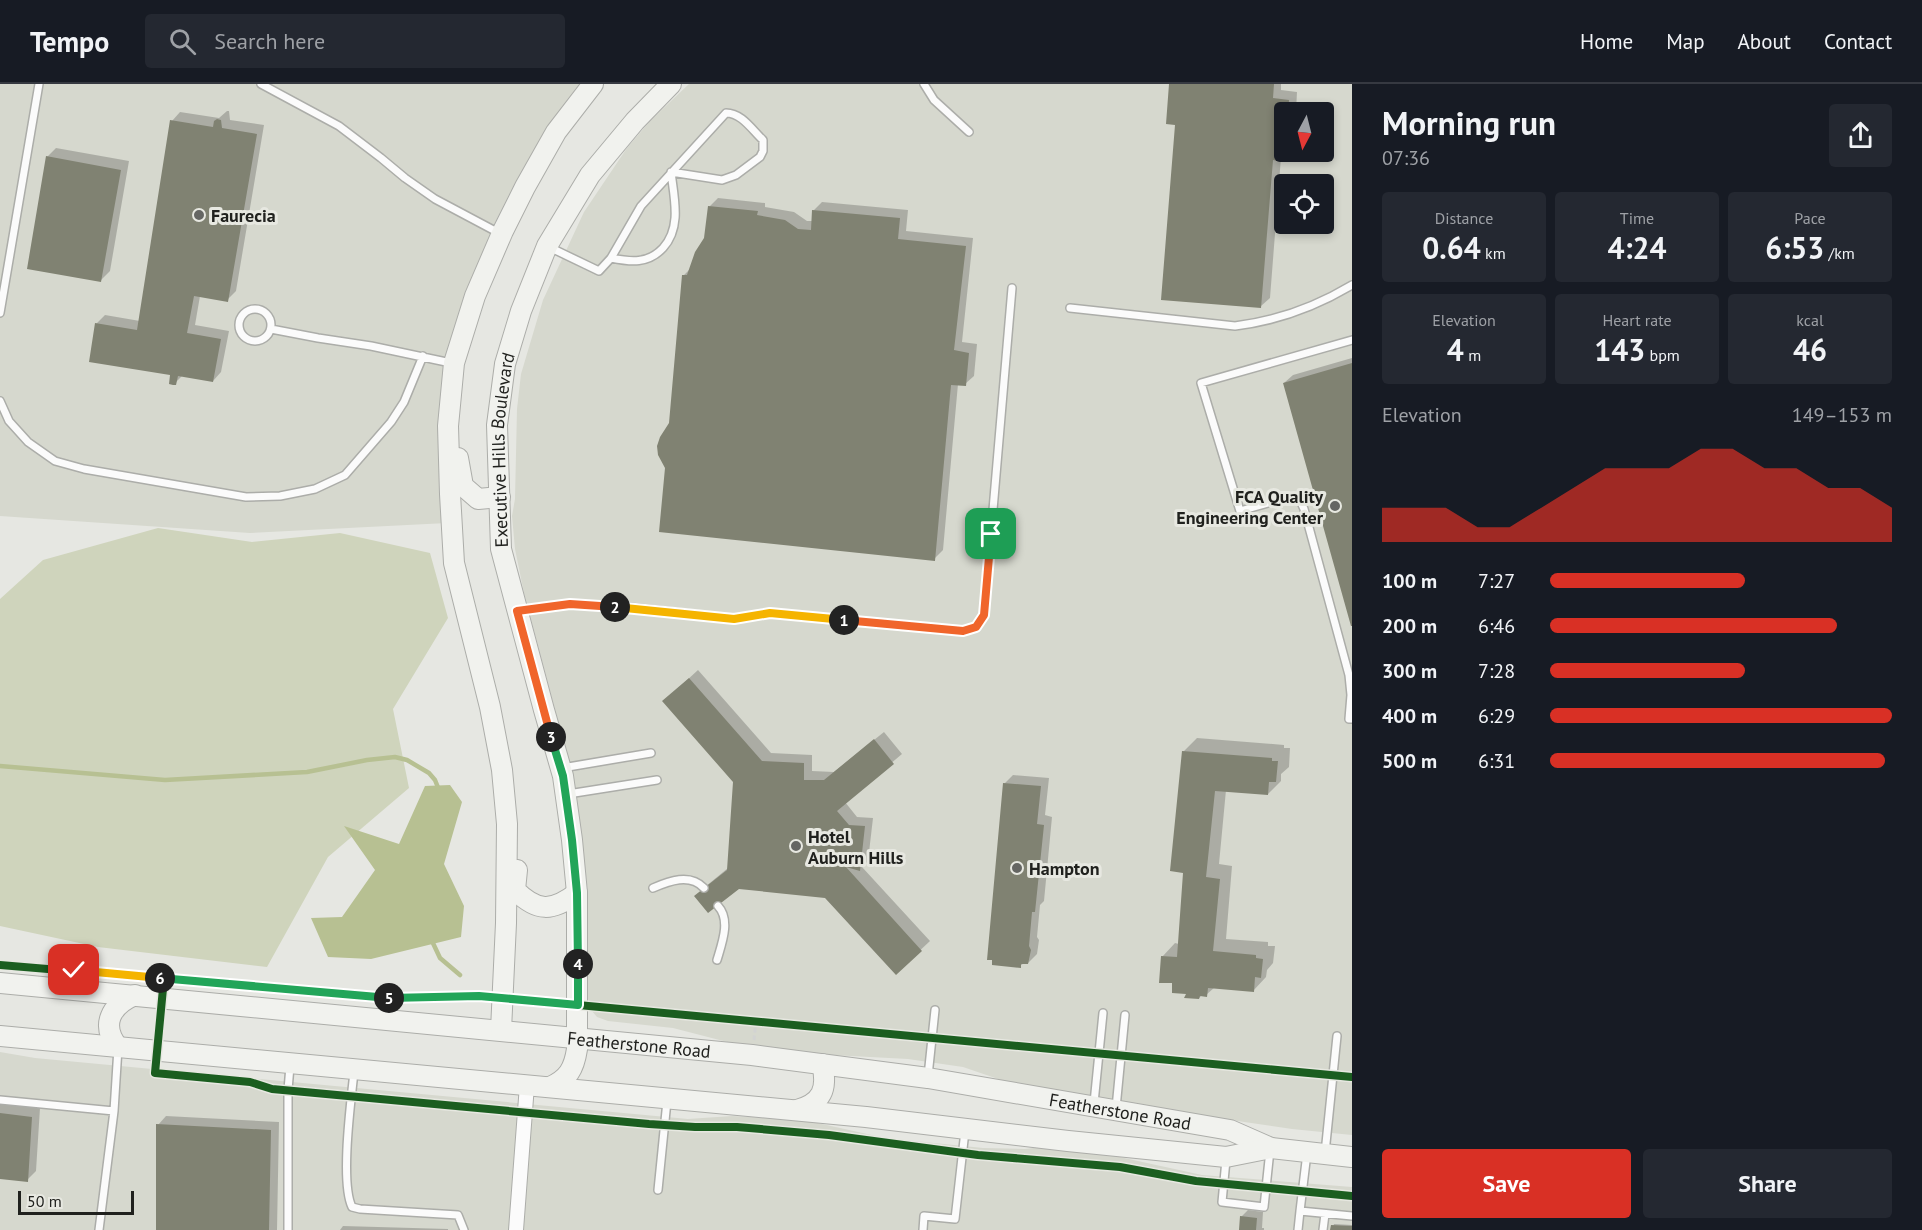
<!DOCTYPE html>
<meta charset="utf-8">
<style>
:root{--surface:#171b24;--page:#242831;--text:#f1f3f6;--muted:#9ea1a6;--line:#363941;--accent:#d93025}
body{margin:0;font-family:"PT Sans",sans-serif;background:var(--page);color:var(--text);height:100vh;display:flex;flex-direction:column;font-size:22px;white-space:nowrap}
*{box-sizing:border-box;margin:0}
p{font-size:20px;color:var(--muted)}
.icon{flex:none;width:33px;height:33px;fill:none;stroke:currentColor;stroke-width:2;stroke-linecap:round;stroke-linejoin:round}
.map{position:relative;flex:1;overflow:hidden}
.panel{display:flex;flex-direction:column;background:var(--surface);width:570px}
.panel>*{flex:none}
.needle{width:39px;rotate:187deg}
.fabs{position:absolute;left:1274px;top:18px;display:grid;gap:12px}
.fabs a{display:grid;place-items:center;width:60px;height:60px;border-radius:6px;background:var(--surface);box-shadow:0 3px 9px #0003;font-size:30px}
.scale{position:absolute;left:18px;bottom:15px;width:116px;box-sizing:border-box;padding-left:6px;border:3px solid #20211e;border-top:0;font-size:16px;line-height:21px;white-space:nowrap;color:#20211e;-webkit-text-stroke:4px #e7e8e1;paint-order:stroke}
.pin{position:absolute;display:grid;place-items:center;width:51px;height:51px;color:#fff;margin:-26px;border-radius:12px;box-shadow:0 3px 9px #0006}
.km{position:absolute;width:30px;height:30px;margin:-15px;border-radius:50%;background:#222;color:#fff;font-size:16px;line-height:30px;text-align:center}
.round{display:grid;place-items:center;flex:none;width:63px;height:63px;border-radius:6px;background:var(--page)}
.head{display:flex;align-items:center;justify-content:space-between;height:102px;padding:0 30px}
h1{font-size:33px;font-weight:700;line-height:45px}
.stats{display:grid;grid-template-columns:repeat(3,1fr);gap:9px;height:102px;padding:6px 30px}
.stats div{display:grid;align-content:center;border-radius:6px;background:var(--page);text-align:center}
.stats b{font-size:30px;font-weight:700}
.stats small{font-size:16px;font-weight:400}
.stats p{font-size:16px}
.chart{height:168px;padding:12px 30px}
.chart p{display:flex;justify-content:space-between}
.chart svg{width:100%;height:108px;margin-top:6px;fill:var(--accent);opacity:.7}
.button{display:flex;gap:12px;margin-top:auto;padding:12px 30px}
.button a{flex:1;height:69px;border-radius:6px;background:var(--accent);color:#fff;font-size:24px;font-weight:700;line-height:69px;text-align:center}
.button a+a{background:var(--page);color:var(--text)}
ul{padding:0 30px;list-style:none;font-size:20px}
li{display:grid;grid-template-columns:96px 72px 1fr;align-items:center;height:45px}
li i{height:15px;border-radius:8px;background:var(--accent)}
header{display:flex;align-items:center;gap:36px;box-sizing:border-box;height:84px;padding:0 30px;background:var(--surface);border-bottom:2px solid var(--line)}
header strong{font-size:28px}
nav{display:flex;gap:33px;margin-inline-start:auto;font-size:21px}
.search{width:420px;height:54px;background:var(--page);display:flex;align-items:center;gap:15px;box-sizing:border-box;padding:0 21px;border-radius:6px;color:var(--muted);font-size:22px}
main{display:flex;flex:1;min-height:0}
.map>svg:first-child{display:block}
</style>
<header>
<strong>Tempo</strong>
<div class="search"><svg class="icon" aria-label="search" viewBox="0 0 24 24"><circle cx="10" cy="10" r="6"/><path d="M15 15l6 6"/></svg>Search here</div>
<nav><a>Home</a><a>Map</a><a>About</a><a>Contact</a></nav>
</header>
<main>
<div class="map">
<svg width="1352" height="1146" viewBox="0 0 1352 1146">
<rect width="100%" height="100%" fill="#e6e7e2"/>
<path fill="#d6d8ce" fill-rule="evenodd" d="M0 0H587L464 229 447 439 250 449 0 432Z
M689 0H1352V1051L1292 1045 1203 1032 1004 997 963 983 908 975 813 970 735 960 673 944 608 937 597 933 592 927 586 909 588 808 579 735 566 667 524 509 515 465 512 432 515 415 517 325 521 290 543 216 584 128 627 64 650 37ZM1284 28H1323V68H1284ZM1284 100H1323V140H1284Z
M0 968 35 974 688 1035 732 1032 804 1036 885 1054 983 1064 1025 1065 1042 1063 1115 1072 1202 1091 1352 1103V1146H0Z"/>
<path fill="#cfd4bc" d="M158 444 252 458 340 449 430 469 448 534 393 625 409 704 328 773 267 883 98 863 0 842V515L43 476Z"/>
<path fill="#b7c092" d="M450 701 462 718 444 780 464 822 461 853 371 875 328 873 311 834 342 833 375 786 344 742 399 760 425 702Z"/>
<path fill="#0003" d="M1171 0H1281V6L1297 8 1296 28H1284V68H1287L1281 73 1270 214 1261 222 1176 40Z
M227 27H229L230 36 264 41 236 207 227 216 200 212 195 241 229 247 221 288 213 297 183 291 175 299 171 290 96 240 105 231 140 237 172 37 180 28 219 34Z
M56 64 129 77 110 187 101 196 47 73Z
M718 114 765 119V123L794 128 807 137H813V127L822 118 908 126 906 147 973 154 962 258 977 260 974 292 965 300H958L943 466 934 475 666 384 684 191 690 185 705 154 709 123Z
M1352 274V539L1284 299 1293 291Z
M698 586 771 669 812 671V687L834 688 884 648 902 670 845 718 857 733 873 734 868 777 862 783 930 857 896 889 826 812 739 803H705L728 784 734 698 673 609Z
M1197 654 1284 661V664H1290L1289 683 1281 690V697L1268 710 1226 706 1219 780 1232 782 1226 855 1268 858V862H1275L1273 879 1267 886 1266 893 1253 907 1215 903 1206 911H1202L1199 914 1174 898 1162 873 1175 859 1179 860 1185 787 1183 668Z
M1013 691 1049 694 1045 731 1052 733 1044 817 1040 821 1037 853 1039 856 1037 870 1028 879H1024L1020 882 1004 700Z
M0 1020 40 1024 36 1087 27 1096 0 1094Z
M166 1032 279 1038 277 1146H157L158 1041Z
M1248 1126 1263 1128 1262 1144H1264V1146H1240L1241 1133Z
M1334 1140 1352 1141V1146H1332Z
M343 1142 448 1145V1146H340Z"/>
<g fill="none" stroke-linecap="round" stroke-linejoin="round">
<path stroke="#b7c092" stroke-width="4.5" d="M0 682 165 696 307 688 367 676 395 673 407 676 429 689 435 696 439 706
M432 857 440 874 460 891"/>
</g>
<path fill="#808272" d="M1169 0H1274L1273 14 1289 16 1288 28H1284L1280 77 1273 76 1261 224 1161 216 1175 41 1166 40Z
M217 35 221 36 222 44 257 50 228 218 194 212 187 249 221 255 213 298 178 292 176 301H173L169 300 170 291 89 278 95 239 137 246 170 36 213 43 214 37Z
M46 72 121 86 101 198 27 185Z
M708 122 758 127 757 131 785 136 798 145 811 146 812 126 900 134 898 155 966 162 954 266 969 269 966 302 951 301 935 477 659 448 665 384 658 371 657 362 660 353 669 339 682 191H687L695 168 704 154Z
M1352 279V542H1351L1283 299Z
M689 594 762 677 804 679V696H824L874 655 894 680 837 727 849 741 865 742 860 787 846 783 922 867 896 891 825 814 739 805 708 829 694 812 727 786 733 698 662 617Z
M1182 667 1272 674V677H1278L1276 698H1269L1268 711 1215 707 1206 793 1220 795 1213 867 1256 871V874L1263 875 1261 894 1255 893 1254 908 1208 904 1207 913 1200 912 1199 915 1184 914 1186 910 1172 909V899H1159L1161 872 1177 873 1183 789 1170 787Z
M1003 699 1041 702 1037 740 1044 741 1035 828H1032L1029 862 1031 866 1028 880H1021V884L992 881V876H987Z
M0 1029 32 1033 28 1098 0 1095Z
M156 1040 271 1046 269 1146H156Z
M1240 1132 1257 1134 1256 1146H1239Z
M1331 1141 1352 1142V1146H1330Z"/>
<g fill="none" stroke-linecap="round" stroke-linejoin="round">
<g stroke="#acada9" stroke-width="10">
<path id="lane" d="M261 0 339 42 381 74 405 94 435 115 499 149
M924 0 934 16 969 48
M549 163 599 187 611 174 641 122 726 29C742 29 752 46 763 56V67L760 73 736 91 722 96 671 88C674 114 682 143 663 164 648 180 631 178 611 174
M1070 224 1235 242C1276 237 1317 222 1352 201
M239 241a16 16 0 1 1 32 0a16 16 0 1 1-32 0Z
M0 229 39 0
M271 245 318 254 371 262 451 279
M1352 256 1201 299 1240 427 1289 413 1300 416 1304 425 1349 591 1351 611 1349 635H1352
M0 317 9 337 28 358 55 377 84 385 246 413 280 412 315 405 345 391 391 338 404 318 423 272
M520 526 570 520 627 523 734 535 770 529 963 547 976 543 984 531 1012 204
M562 684 651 669
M568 710 657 696
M653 804C669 797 690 789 704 804
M717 876C722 859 731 836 718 822
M354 988C351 1017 340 1098 352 1123L360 1125 458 1131 464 1146
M928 992 935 926
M0 1016 114 1027
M1094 1019 1103 929
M1116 1024 1125 931
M1307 1069 1300 1127 1352 1132
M1325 1069 1337 952
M1226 1076 1222 1118 1264 1123 1270 1066
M658 1106 667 1017
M99 1146 114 1027 118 964
M288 1146V1006L290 982
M923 1146 924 1132 955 1135 965 1047
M1298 1146 1300 1127
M1323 1146 1325 1130"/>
</g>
<g stroke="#acada9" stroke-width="16">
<path id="street" d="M516 1146 527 1001"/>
</g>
<g stroke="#acada9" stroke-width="22">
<g id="secondary">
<path d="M458 374 463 402 478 415 500 413"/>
<path d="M517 786 515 806C537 828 552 828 577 809"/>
<path id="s1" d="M0 899 752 971 928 994 1230 1046 1271 1064 1352 1073"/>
<path d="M501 946 506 839 507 740 502 686 490 623 454 479 450 410 448 342 454 279 475 212 503 147 525 103 556 48 593 0"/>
<path d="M0 952 866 1033 1068 1057 1226 1073 1271 1064"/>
<path d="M118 963C100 941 111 921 135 911"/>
<path id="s2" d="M550 1003C568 995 574 985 577 965V809L572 756 563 692 544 626 501 465 497 341 505 280 521 227 547 162 590 91 635 37 671 0"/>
<path d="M797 1026C822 1019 828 1005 822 980"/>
</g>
</g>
<path stroke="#d2d3d2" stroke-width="3" stroke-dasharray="4.5 3" stroke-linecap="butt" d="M754 956 756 937"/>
<use href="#lane" stroke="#fbfbfb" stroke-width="7"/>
<use href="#street" stroke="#fbfbfb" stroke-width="14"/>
<use href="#secondary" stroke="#f1f2ee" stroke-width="20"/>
<g stroke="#e7e8e1" stroke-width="11">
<path id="cycleway" d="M0 881 391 914 465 912 503 914 1352 993
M164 894 155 989 250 998 272 1005 649 1040 695 1043H737L829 1051 978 1071 1120 1083 1196 1097 1352 1112"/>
</g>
<use href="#cycleway" stroke="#1b5e20" stroke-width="8"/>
</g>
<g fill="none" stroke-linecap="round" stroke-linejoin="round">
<g stroke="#fff" stroke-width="12">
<path id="split-1" d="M844 536 963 547 976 543 984 531 991 450"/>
</g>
<g stroke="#fff" stroke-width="12">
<path id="split-2" d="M615 523 734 535 770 529 844 536"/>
</g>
<g stroke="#fff" stroke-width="12">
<path id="split-3" d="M551 653 517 527 570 520 615 523"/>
</g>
<g stroke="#fff" stroke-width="12">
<path id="split-4" d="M551 653 563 692 572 756 577 809 578 880"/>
</g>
<g stroke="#fff" stroke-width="12">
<path id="split-5" d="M389 914 479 912 578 921V880"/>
</g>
<g stroke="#fff" stroke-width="12">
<path id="split-6" d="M160 894 389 914"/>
</g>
<g stroke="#fff" stroke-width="12">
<path id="split-7" d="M74 886 160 894"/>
</g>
<use href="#split-1" stroke="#f0652b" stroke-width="8"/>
<use href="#split-2" stroke="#f5b400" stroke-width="8"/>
<use href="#split-3" stroke="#f0652b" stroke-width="8"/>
<use href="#split-4" stroke="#22a559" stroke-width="8"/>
<use href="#split-5" stroke="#22a559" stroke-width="8"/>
<use href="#split-6" stroke="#22a559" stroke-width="8"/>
<use href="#split-7" stroke="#f5b400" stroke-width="8"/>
</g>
<g fill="#656663" stroke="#e7e8e1" stroke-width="2">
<circle cx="199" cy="131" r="6"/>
<circle cx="1335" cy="422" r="6"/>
<circle cx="796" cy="762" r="6"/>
<circle cx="1017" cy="784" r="6"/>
</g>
<g text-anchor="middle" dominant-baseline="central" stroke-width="6" stroke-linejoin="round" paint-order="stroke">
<g font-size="18" font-weight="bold" fill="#20211e" stroke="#e7e8e1" text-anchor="start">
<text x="211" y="131">Faurecia</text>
<text x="1323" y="412" text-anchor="end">FCA Quality<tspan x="1323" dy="21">Engineering Center</tspan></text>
<text x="808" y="752">Hotel<tspan x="808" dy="21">Auburn Hills</tspan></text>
<text x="1029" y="784">Hampton</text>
</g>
<g font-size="18" fill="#20211e" stroke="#e7e8e1">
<text stroke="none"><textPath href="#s2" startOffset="658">Executive Hills Boulevard</textPath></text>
<text stroke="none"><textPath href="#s1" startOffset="642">Featherstone Road</textPath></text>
<text stroke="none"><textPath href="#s1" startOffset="1128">Featherstone Road</textPath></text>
</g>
</g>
</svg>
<div class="fabs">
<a><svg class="needle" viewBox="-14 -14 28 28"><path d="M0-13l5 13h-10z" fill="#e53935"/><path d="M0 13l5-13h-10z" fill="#9ea1a6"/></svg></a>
<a><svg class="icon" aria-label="locate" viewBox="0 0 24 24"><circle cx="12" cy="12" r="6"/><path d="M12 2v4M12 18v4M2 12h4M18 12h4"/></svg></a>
</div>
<div class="scale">50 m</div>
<div class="pin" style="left:991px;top:450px;background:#1e9e55"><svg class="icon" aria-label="arrive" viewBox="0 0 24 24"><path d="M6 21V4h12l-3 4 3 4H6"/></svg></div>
<div class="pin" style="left:74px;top:886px;background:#d93025"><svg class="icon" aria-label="check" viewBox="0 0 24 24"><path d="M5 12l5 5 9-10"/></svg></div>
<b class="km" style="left:844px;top:536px">1</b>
<b class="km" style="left:615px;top:523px">2</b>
<b class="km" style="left:551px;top:653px">3</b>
<b class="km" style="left:578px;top:880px">4</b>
<b class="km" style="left:389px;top:914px">5</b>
<b class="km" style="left:160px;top:894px">6</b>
</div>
<section class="panel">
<div class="head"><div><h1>Morning run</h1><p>07:36</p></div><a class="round"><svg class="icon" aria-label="share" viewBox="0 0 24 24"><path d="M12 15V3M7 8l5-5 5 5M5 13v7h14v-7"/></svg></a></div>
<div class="stats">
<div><p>Distance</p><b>0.64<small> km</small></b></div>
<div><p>Time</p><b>4:24</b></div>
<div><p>Pace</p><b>6:53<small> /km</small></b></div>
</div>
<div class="stats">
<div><p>Elevation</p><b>4<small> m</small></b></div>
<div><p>Heart rate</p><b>143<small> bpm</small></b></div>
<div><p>kcal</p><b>46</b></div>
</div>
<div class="chart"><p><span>Elevation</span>149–153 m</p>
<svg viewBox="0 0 160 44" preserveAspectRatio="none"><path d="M0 44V30L10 30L20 30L30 38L40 38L50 30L60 22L70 14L80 14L90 14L100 6L110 6L120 14L130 14L140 22L150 22L160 30V44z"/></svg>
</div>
<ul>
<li><b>100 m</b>7:27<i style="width:57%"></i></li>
<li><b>200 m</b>6:46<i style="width:84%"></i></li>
<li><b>300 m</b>7:28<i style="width:57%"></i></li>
<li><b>400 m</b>6:29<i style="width:100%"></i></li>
<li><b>500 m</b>6:31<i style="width:98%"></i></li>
</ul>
<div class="button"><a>Save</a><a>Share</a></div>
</section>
</main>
